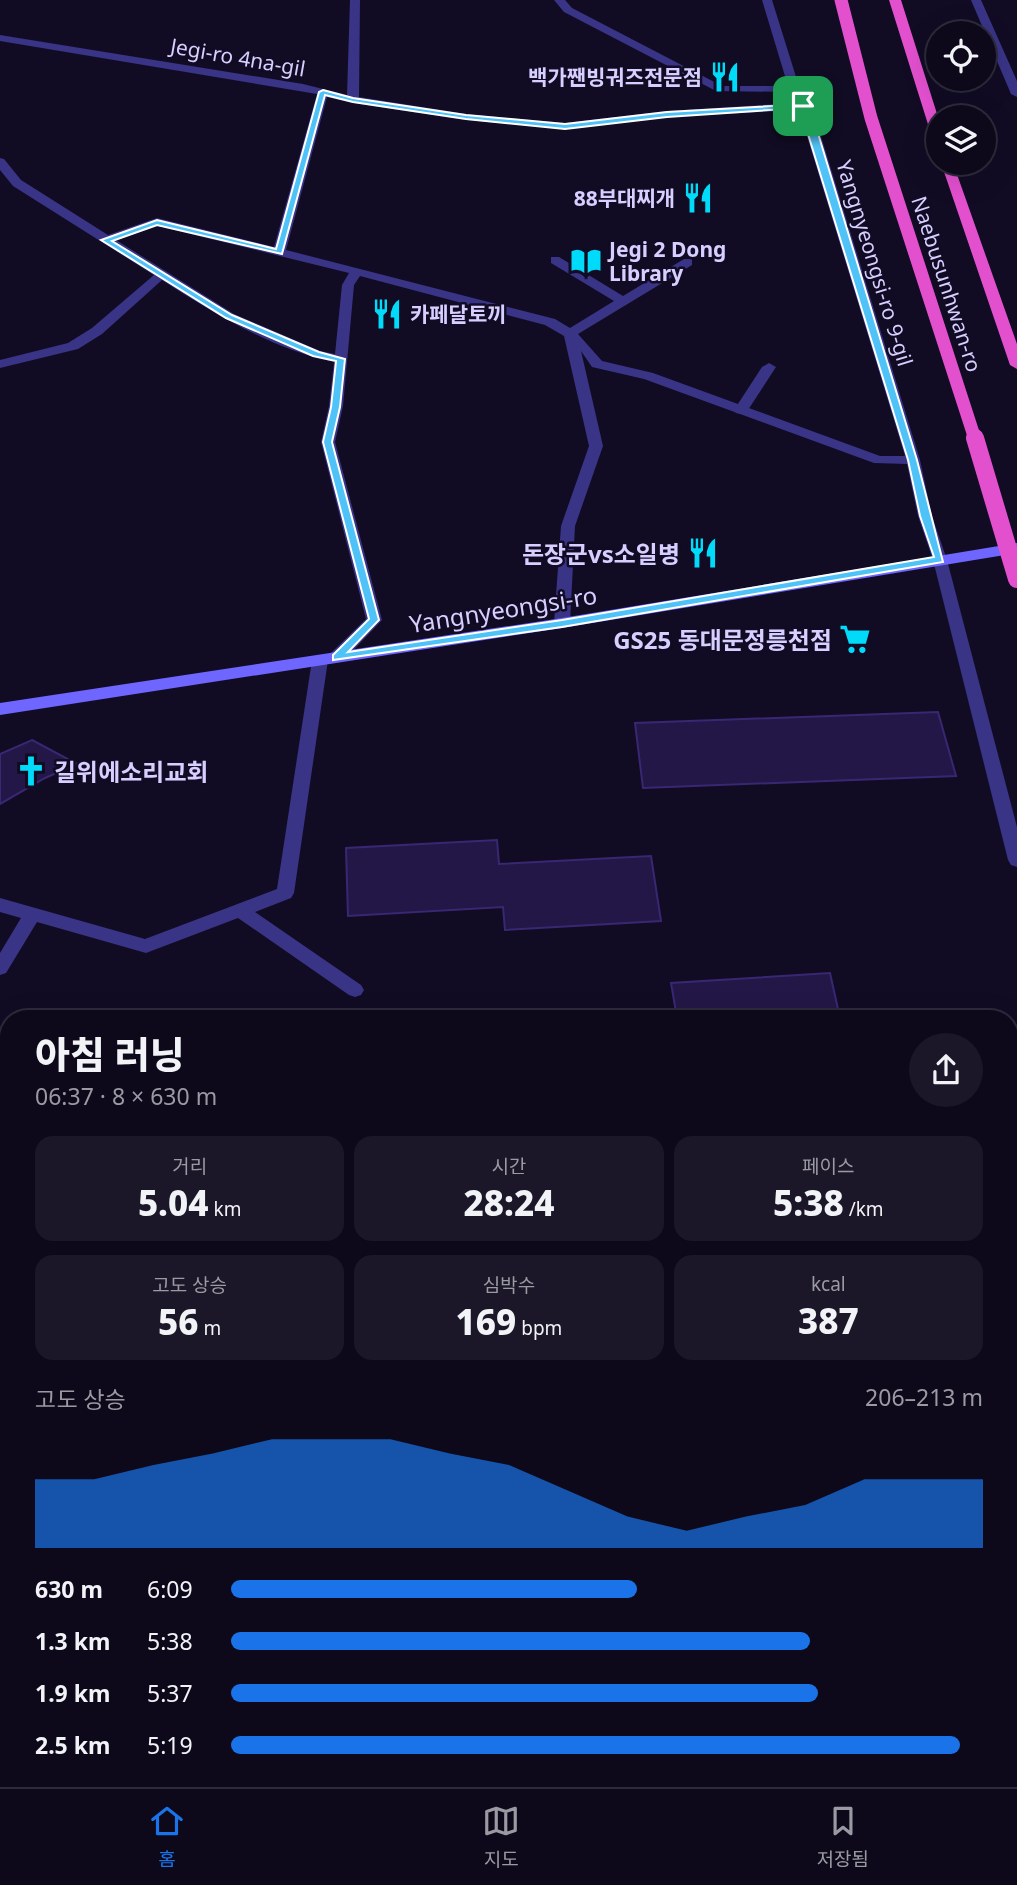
<!DOCTYPE html>
<html lang="ko">
<meta charset="utf-8">
<style>
:root{--surface:#0d091b;--page:#1b1728;--text:#f1f3f6;--muted:#9a9aa3;--line:#2d2a3a;--accent:#1a73e8}
body{margin:0;font-family:"Noto Sans","Noto Sans KR",sans-serif;background:var(--page);color:var(--text);height:100vh;display:flex;flex-direction:column;font-size:26px;white-space:nowrap}
*{box-sizing:border-box;margin:0}
p{font-size:23px;color:var(--muted)}
.icon{flex:none;width:38px;height:38px;fill:none;stroke:currentColor;stroke-width:2;stroke-linecap:round;stroke-linejoin:round}
.map{position:relative;flex:1;overflow:hidden}
.sheet{position:absolute;left:0px;top:1010px;width:1018px;height:779px;display:flex;flex-direction:column;background:var(--surface);border-radius:28px 28px 0 0;box-shadow:0 7px 28px #0002,0 0 0 2px var(--line)}
.sheet>*{flex:none}
.fabs{position:absolute;left:926px;top:21px;display:grid;gap:14px}
.fabs a{display:grid;place-items:center;width:70px;height:70px;border-radius:50%;background:var(--surface);box-shadow:0 7px 28px #0002,0 0 0 2px var(--line);font-size:35px}
.pin{position:absolute;display:grid;place-items:center;width:60px;height:60px;color:#fff;margin:-30px;border-radius:14px;box-shadow:0 4px 10px #0006}
.round{display:grid;place-items:center;flex:none;width:74px;height:74px;border-radius:37px;background:var(--page)}
.head{display:flex;align-items:center;justify-content:space-between;height:119px;padding:0 35px}
h1{font-size:38px;font-weight:800;line-height:52px}
.metrics{display:grid;grid-template-columns:repeat(3,1fr);gap:10px;height:119px;padding:7px 35px}
.metrics div{display:grid;align-content:center;border-radius:18px;background:var(--page);text-align:center}
.metrics b{font-size:35px;font-weight:800}
.metrics small{font-size:19px;font-weight:400}
.metrics p{font-size:19px}
.chart{height:196px;padding:14px 35px}
.chart p{display:flex;justify-content:space-between}
.chart svg{width:100%;height:126px;margin-top:7px;fill:var(--accent);opacity:.7}
ul{padding:0 35px;list-style:none;font-size:23px}
li{display:grid;grid-template-columns:112px 84px 1fr;align-items:center;height:52px}
li i{height:18px;border-radius:9px;background:var(--accent)}
.tabs{display:flex;justify-content:space-around;align-items:center;height:98px;border-top:2px solid var(--line);background:var(--surface);font-size:19px;color:var(--muted)}
.tabs a{display:grid;justify-items:center;gap:4px}
.tabs .active{color:var(--accent)}
.map>svg:first-child{display:block}
</style>
<div class="map">
<svg width="1017" height="1787" viewBox="0 0 1017 1787">
<rect width="100%" height="100%" fill="#110c24"/>
<path fill="#0f2e2e" d="M380 1780H1004L1008 1787H377Z"/>
<path fill="#110c24" d="M828 0H935L947 33H938V79H964L977 117H938V163H984V136L1017 225V636L1014 633 849 83Z"/>
<path fill="#221746" stroke="#392774" stroke-width="2" d="M938 712 956 776 643 788 635 723Z
M32 740 77 764 45 778 0 804V754Z
M497 840 499 864 651 856 661 921 505 930 503 907 348 916 346 848Z
M830 973 840 1018H677L671 983Z"/>
<g fill="none" stroke-linecap="round" stroke-linejoin="round">
<path fill="#393486" fill-rule="evenodd" d="M769 363 776 367 748 410 741 414 736 413 734 410 762 367Z"/>
<path fill="#393486" fill-rule="evenodd" d="M350 0H360L359 97 466 114 565 123 667 111 796 103 791 92 716 91 564 12 554 0H565L572 8 722 86H788L762 0H772L797 80 816 120 920 460 932 516 947 560 1017 827V867L1011 865 1008 860 933 560 918 516 907 464 874 463 644 379 592 367 581 351 603 446 575 526 570 623 567 627H557L554 623 561 526 589 446 564 336 545 325 360 276 354 285 343 406 335 442 382 620 343 661 337 662 329 657 331 653 366 619 321 442 329 406 334 362C272 349 215 314 162 280L102 334 78 349 0 368V360L68 343 92 328 154 275 13 186 0 170V158L4 159 21 180 108 235 157 218 274 247 317 94 0 41V35L303 84 347 95ZM327 97 353 103 466 120 565 129 667 117 799 110 905 456H880L653 373 602 361 578 334 692 265V259H684L623 296 559 257H551V263L614 301 570 328 555 319 286 250ZM158 226 349 273 342 285 335 354 320 351 234 314 116 240Z
M971 0H981L1017 81V97L1011 94Z
M320 655 328 660 294 893 291 898 255 912 361 985 364 990 361 995 355 997 349 995 238 918 146 953 37 922 6 973 0 975V953L21 918 0 912V898L145 939 277 889 312 660Z
M1010 1238 1017 1241V1259L1010 1256Z
M9 1505V1534L0 1538V1510Z"/>
<path fill="#6e66ff" fill-rule="evenodd" d="M1017 543V553L562 628 0 715V703L562 618Z"/>
<path fill="#e250ce" fill-rule="evenodd" d="M889 0H901L938 117V141L932 137Z
M941 163H953L1017 344V369L1010 365Z"/>
<path stroke="#e250ce" stroke-width="13" d="M841 0 871 118 975 439"/>
<path stroke="#e250ce" stroke-width="18" d="M975 438 1017 579"/>
</g>
<path fill="#4fc3f7" stroke="#fff" stroke-width="2" fill-rule="evenodd" d="M323 90 353 98 466 115 565 124 667 112 806 104 814 120 917 460 943 562 562 627 333 660V655L369 619 323 442 331 407 336 361 313 356 226 318 101 240 157 220 276 249 319 92ZM325 95 353 102 466 119 565 129 667 117 800 108 908 460 920 516 934 557 562 620 348 652 379 620 332 442 340 407 345 359 319 352 232 315 112 241 157 225 282 254Z"/>
<defs>
<g id="restaurant-bare" transform="scale(2.415)"><path d="M-5-6h1v4h1v-4h1v4h1v-4h1v5L-1.5 .5V6h-2V.5L-5-1ZM5-6V6H3V1.5H1.5Q1.5-4 5-6Z" fill="#00dbfa" stroke="#110c24" stroke-width="2.5" paint-order="stroke"/></g>
<g id="library-bare" transform="scale(2.415)"><path d="M-6-4Q-3-5.5-.7-3.5V5Q-3 3-6 4ZM6-4Q3-5.5 .7-3.5V5Q3 3 6 4Z" fill="#00dbfa" stroke="#110c24" stroke-width="2.5" paint-order="stroke"/></g>
<g id="supermarket-bare" transform="scale(2.415)"><path d="M-6-5.5h2.5l.6 2H6L4.5 2H-2.5L-4.4-4H-6ZM-1.5 3.2a1.3 1.3 0 1 0 .1 0ZM3 3.2a1.3 1.3 0 1 0 .1 0Z" fill="#00dbfa" stroke="#110c24" stroke-width="2.5" paint-order="stroke"/></g>
<g id="church-bare" transform="scale(2.415)"><path d="M-1.2-6h2.4v3.5h3.3v2.4h-3.3V6h-2.4V-.1h-3.3v-2.4h3.3Z" fill="#00dbfa" stroke="#110c24" stroke-width="2.5" paint-order="stroke"/></g>
</defs>
<g fill-rule="evenodd">
<use href="#restaurant-bare" x="725" y="77"/>
<use href="#restaurant-bare" x="698" y="198"/>
<use href="#library-bare" x="586" y="261"/>
<use href="#restaurant-bare" x="387" y="314"/>
<use href="#restaurant-bare" x="703" y="553"/>
<use href="#supermarket-bare" x="855" y="639"/>
<use href="#church-bare" x="31" y="771"/>
</g>
<g text-anchor="middle" dominant-baseline="central" stroke-width="5" stroke-linejoin="round" paint-order="stroke">
<g font-size="21" fill="#d6cfff" stroke="#110c24">
<text transform="translate(238 57) rotate(10)">Jegi-ro 4na-gil</text>
<text transform="translate(875 263) rotate(73)">Yangnyeongsi-ro 9-gil</text>
<text transform="translate(947 284) rotate(72)">Naebusunhwan-ro</text>
</g>
<g font-size="21" font-weight="bold" fill="#d6cfff" stroke="#110c24" text-anchor="end">
<text x="702" y="77">백가짼빙궈즈전문점</text>
<text x="675" y="198">88부대찌개</text>
<text x="609" y="249" text-anchor="start">Jegi 2 Dong<tspan x="609" dy="24">Library</tspan></text>
<text x="410" y="314" text-anchor="start">카페달토끼</text>
</g>
<g font-size="24" font-weight="bold" fill="#d6cfff" stroke="#110c24" text-anchor="end">
<text x="680" y="553">돈장군vs소일병</text>
<text x="832" y="639">GS25 동대문정릉천점</text>
<text x="54" y="771" text-anchor="start">길위에소리교회</text>
</g>
<g font-size="24" fill="#d6cfff" stroke="#110c24">
<text transform="translate(503 609) rotate(-9)">Yangnyeongsi-ro</text>
</g>
</g>
</svg>
<div class="fabs">
<a><svg class="icon" aria-label="locate" viewBox="0 0 24 24"><circle cx="12" cy="12" r="6"/><path d="M12 2v4M12 18v4M2 12h4M18 12h4"/></svg></a>
<a><svg class="icon" aria-label="layers" viewBox="0 0 24 24"><path d="M12 4l9 5-9 5-9-5zM3 14l9 5 9-5"/></svg></a>
</div>
<div class="pin" style="left:803px;top:106px;background:#1e9e55"><svg class="icon" aria-label="arrive" viewBox="0 0 24 24"><path d="M6 21V4h12l-3 4 3 4H6"/></svg></div>
<section class="sheet">
<div class="head"><div><h1>아침 러닝</h1><p>06:37 · 8 × 630 m</p></div><a class="round"><svg class="icon" aria-label="share" viewBox="0 0 24 24"><path d="M12 15V3M7 8l5-5 5 5M5 13v7h14v-7"/></svg></a></div>
<div class="metrics">
<div><p>거리</p><b>5.04<small> km</small></b></div>
<div><p>시간</p><b>28:24</b></div>
<div><p>페이스</p><b>5:38<small> /km</small></b></div>
</div>
<div class="metrics">
<div><p>고도 상승</p><b>56<small> m</small></b></div>
<div><p>심박수</p><b>169<small> bpm</small></b></div>
<div><p>kcal</p><b>387</b></div>
</div>
<div class="chart"><p><span>고도 상승</span>206–213 m</p>
<svg viewBox="0 0 160 44" preserveAspectRatio="none"><path d="M0 44V20L10 20L20 15L30 11L40 6L50 6L60 6L70 11L80 15L90 24L100 33L110 38L120 33L130 29L140 20L150 20L160 20V44z"/></svg>
</div>
<ul>
<li><b>630 m</b>6:09<i style="width:54%"></i></li>
<li><b>1.3 km</b>5:38<i style="width:77%"></i></li>
<li><b>1.9 km</b>5:37<i style="width:78%"></i></li>
<li><b>2.5 km</b>5:19<i style="width:97%"></i></li>
</ul>
</section>
</div>
<nav class="tabs">
<a class="active"><svg class="icon" aria-label="home" viewBox="0 0 24 24"><path d="M3 11l9-7 9 7M6 9v11h12V9"/></svg>홈</a>
<a><svg class="icon" aria-label="map" viewBox="0 0 24 24"><path d="M3 6l6-2 6 2 6-2v14l-6 2-6-2-6 2zM9 4v14M15 6v14"/></svg>지도</a>
<a><svg class="icon" aria-label="saved" viewBox="0 0 24 24"><path d="M7 4h10v16l-5-4-5 4z"/></svg>저장됨</a>
</nav>
